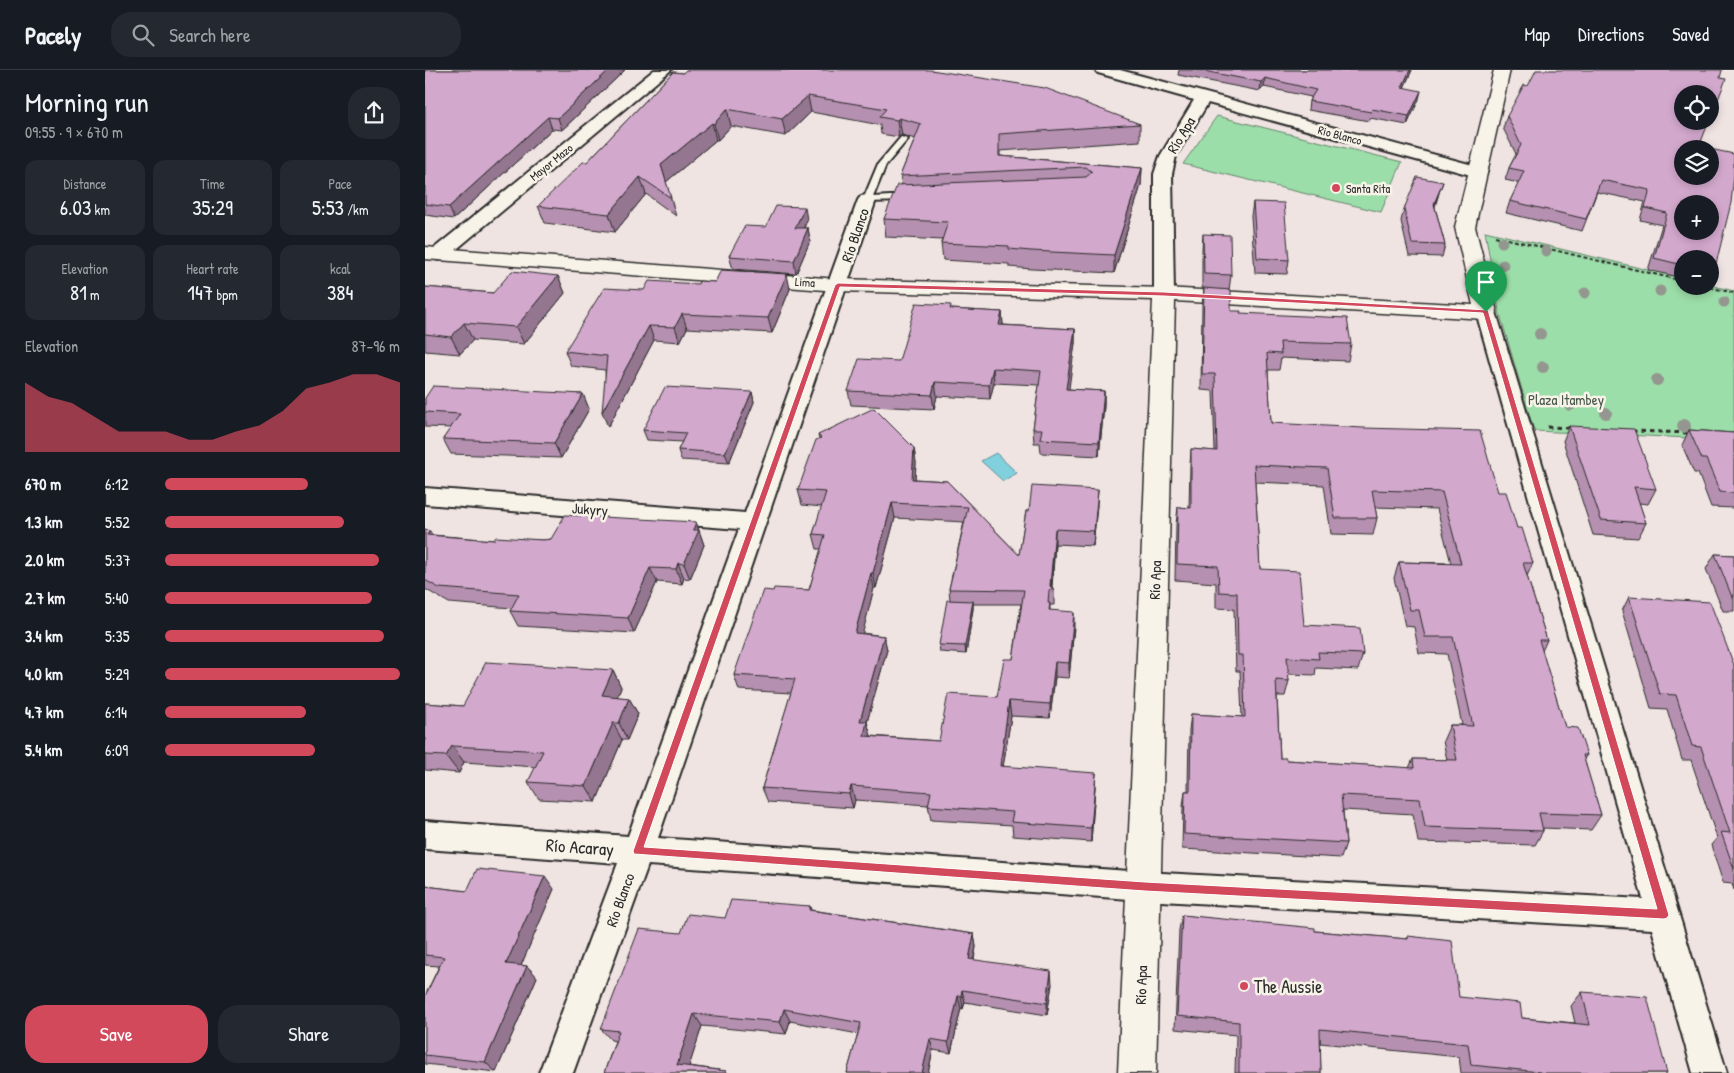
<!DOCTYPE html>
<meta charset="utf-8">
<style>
:root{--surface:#171b24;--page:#242831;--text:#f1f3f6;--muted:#9ea1a6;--line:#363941;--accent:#d1495b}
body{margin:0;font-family:"Patrick Hand",sans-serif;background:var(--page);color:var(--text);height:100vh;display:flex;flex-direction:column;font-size:19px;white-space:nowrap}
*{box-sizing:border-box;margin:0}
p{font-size:16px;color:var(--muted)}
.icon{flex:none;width:28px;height:28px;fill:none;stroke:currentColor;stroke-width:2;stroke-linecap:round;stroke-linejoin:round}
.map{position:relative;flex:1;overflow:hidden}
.sheet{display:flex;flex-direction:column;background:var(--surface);width:425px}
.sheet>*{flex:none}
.tools{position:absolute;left:1249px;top:15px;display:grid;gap:10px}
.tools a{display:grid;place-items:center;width:45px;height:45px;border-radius:50%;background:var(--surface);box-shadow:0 2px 8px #0003;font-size:25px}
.pin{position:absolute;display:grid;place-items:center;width:42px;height:42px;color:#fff;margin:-51px -21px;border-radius:50% 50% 50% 0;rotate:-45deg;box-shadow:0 0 5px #0007}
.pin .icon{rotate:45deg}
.round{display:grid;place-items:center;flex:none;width:52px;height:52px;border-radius:20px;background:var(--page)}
.head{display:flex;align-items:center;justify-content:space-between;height:85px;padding:0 25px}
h1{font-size:28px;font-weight:600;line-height:38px}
.stats{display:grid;grid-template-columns:repeat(3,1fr);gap:8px;height:85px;padding:5px 25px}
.stats div{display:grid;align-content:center;border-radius:12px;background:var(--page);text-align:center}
.stats b{font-size:21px;font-weight:600}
.stats small{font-size:14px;font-weight:400}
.stats p{font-size:14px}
.chart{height:140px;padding:10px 25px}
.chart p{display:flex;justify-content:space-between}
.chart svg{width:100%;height:90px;margin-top:5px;fill:var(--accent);opacity:.7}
.primary-button{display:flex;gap:10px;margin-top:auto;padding:10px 25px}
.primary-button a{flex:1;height:58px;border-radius:20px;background:var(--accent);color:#fff;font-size:20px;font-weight:600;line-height:58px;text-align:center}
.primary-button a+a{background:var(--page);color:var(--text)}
ul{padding:0 25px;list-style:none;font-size:16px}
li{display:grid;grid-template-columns:80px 60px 1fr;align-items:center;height:38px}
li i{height:12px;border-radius:6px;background:var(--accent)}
header{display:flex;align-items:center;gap:30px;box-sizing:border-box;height:70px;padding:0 25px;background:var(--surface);border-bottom:1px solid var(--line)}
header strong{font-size:24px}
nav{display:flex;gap:28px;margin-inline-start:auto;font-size:18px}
.search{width:350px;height:45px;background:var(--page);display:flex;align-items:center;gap:12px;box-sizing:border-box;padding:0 18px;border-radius:20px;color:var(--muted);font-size:19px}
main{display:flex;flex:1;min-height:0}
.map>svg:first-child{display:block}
</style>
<header>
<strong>Pacely</strong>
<div class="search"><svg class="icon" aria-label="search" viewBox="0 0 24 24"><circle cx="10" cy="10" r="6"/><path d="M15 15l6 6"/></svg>Search here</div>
<nav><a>Map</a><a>Directions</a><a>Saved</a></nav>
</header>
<main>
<section class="sheet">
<div class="head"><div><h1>Morning run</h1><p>09:55 · 9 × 670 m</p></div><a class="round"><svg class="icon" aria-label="share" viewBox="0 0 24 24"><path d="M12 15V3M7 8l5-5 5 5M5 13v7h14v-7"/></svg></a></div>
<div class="stats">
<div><p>Distance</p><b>6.03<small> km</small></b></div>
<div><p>Time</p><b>35:29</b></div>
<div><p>Pace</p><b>5:53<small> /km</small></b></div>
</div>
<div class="stats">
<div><p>Elevation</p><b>81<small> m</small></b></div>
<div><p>Heart rate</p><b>147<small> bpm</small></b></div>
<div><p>kcal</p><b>384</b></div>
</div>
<div class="chart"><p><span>Elevation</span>87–96 m</p>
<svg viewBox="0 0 160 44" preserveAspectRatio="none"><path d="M0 44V10L10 17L20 20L30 27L40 34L50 34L60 34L70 38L80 38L90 34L100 31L110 24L120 13L130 10L140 6L150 6L160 10V44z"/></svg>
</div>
<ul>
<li><b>670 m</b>6:12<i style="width:61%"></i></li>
<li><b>1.3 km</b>5:52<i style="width:76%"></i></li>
<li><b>2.0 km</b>5:37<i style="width:91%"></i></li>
<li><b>2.7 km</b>5:40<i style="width:88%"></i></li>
<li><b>3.4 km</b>5:35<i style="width:93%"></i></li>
<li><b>4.0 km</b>5:29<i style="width:100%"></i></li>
<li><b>4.7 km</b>6:14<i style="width:60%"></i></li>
<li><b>5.4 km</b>6:09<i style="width:64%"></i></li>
</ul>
<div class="primary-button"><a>Save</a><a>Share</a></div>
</section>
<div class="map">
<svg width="1309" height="1003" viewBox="0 0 1309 1003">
<rect width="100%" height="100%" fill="#f0e4e3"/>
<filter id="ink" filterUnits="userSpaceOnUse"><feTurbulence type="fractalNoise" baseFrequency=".02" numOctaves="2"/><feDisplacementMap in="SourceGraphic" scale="10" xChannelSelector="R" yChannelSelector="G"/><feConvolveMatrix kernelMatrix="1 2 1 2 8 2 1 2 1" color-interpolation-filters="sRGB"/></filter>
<g filter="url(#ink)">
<path fill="#9cdea9" stroke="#64846a" d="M792 46 977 92 956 142 758 94Z
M1060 161 1257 208 1258 216 1285 215 1309 221V370L1109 361 1074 241Z"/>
<path fill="#81d0dd" stroke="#5f8e96" d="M571 383 592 403 578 411 556 391Z"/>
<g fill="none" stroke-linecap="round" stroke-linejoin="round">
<g stroke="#2b2b2b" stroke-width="4">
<path id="service" d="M476 67 483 69 461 95 448 127 483 125 487 128 483 131 439 132 438 130 453 94Z"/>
</g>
<g stroke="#2b2b2b" stroke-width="4">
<path id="minor" d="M229 0H246L21 188 14 190 7 188 5 184 7 180Z
M670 0H695L1059 98 1062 102 1059 106 1053 107 783 33 751 86 747 104 749 224 746 228 739 230 732 228 729 224V104L735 86 769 30 673 3Z
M442 125 448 126 451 130 233 768 719 802 1218 829 1051 242 1054 238 1061 236 1068 238 1071 242 1302 1003H1268L1227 859 719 830 223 795 148 1003H114L193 793 0 779V751L203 766 314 459 0 434V418L320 443 433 130 436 126Z"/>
</g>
<g stroke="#2b2b2b" stroke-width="3">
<path id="tertiary" d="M1069 0H1085L1050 157 1072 242 1069 247 1061 249 750 231 731 1003H693L728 230 413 221 0 189V177L413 209 739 218 1048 235 1030 157Z"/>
</g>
<path stroke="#2b2b2b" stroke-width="2" stroke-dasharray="4 2.5" stroke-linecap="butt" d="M1070 166 1258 211
M1279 216 1309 223"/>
<path stroke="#2b2b2b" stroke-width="3" stroke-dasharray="4.5 4" stroke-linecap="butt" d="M1122 357 1146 358
M1207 361 1266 363"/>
<use href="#service" fill="#f7f3e8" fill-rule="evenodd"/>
<use href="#minor" fill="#f7f3e8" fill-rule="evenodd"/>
<use href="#tertiary" fill="#f7f3e8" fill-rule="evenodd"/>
</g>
<g fill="#93978f">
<circle cx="1077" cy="172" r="5.5"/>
<circle cx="1121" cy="181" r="5.5"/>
<circle cx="1078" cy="195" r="5.5"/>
<circle cx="1235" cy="221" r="5.5"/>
<circle cx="1160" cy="223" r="5.5"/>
<circle cx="1299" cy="232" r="5.5"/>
<circle cx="1115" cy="264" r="6"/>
<circle cx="1118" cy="297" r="6"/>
<circle cx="1232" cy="310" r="6"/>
<circle cx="1145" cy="335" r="6"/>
<circle cx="1181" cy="343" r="6"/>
<circle cx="1259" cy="356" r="7"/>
</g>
<path fill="#b590b0" stroke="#2b2b2b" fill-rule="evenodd" d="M0 0H200L137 60 127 59 29 149 0 145Z
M754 0H987L979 18 994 29 982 55 945 48 944 51 883 40 884 31 886 27 839 17 835 21 753 5Z
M248 2 715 54V71L575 81V86L717 98 716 115 689 203 607 199 584 197V194L518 190 516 173 517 170 461 167 459 149 477 115 475 106 490 69 477 65 474 67 456 64 455 55 386 42 361 66 306 56 293 70H291L241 112 251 146 221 124 190 162 120 153 113 136 162 92Z
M1082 46 1274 77 1289 202 1285 212V189H1258V208L1223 200 1237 155 1215 150 1220 132 1172 122 1157 161 1081 143 1085 131 1094 113 1080 110 1084 98 1091 84 1078 58Z
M1014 123 1010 137 1020 175 1017 187 984 186 976 151 979 139Z
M828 132 864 190 862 204 830 203 826 146Z
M382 150 379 158H383L385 171 371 204 308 199 304 186 341 157Z
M778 164 806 205 804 220 806 241 926 274 923 291 856 288 854 300H843L846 353 1073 422 1092 458 1108 493 1102 506 1122 570 1117 581 1140 657 1162 685 1159 689 1176 745 1166 760 1118 758V761L1110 775 993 772 988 744 918 740 921 773 916 788 757 779 758 736 760 721H763L764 660 766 644 817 647 815 601H811L809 539 791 538V513L750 510 751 454 753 437 764 438 765 396 766 379 790 381 788 321 776 320 777 234 779 218H777V179ZM830 412 899 415 906 464 948 465 952 448 950 437 1012 439 1026 493 974 492 969 508 980 556 989 557 994 583 1022 584 1037 655H1025L1018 671 1022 690 988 689 984 698 861 690 855 688 852 626H860L864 611 863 604 890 605 891 598 933 600 938 584 879 555 835 499Z
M133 206 140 223 99 274 48 270 35 284 0 281V217L68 223Z
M365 219 347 263 262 258 255 272 229 270 183 357 180 300 146 296 140 281 219 220Z
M526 239 577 242 578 255 650 259V273L643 319 679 321V336L674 386 616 383 615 373H609L608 359 614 315 569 313 565 329 512 326 509 339 426 335 423 321 474 291Z
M327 322 329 332 304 393 256 390 253 380 257 372 222 370 218 360Z
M158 324 164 339 136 388 26 384 18 369 26 358 0 357V328Z
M1144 356 1231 419 1223 434 1214 433 1221 453 1213 468 1168 465 1138 371Z
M1264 360 1309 363V438L1286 437 1273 403H1269L1257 375Z
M393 365 489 378 491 393 490 409 522 411 594 485 601 441 672 435 668 476 630 474 627 518 629 520V535H625V540L649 557 644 608 630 607 625 648 586 646 578 696 670 717 666 772 588 766 587 755 506 750 503 735 430 730 428 738 343 732 337 718 366 623 314 620 309 605 348 521 384 520 396 479H392L388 464 397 437 377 435 373 420 394 369ZM470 448 539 452 524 519 525 530 514 575 515 582 541 584 548 539V534H596L588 589 572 627 514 671 446 666 442 652 462 580 459 566 437 563 449 518H451Z
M271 452 279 475 265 509 259 508 257 514 232 512 209 563 93 556 85 541 87 538 24 533 0 519V460L8 465 69 470H118Z
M1290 484 1309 485V541H1298L1281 499Z
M1204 527 1309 595V820L1307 814 1298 813 1286 775 1292 768 1266 690H1257L1242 639 1226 638 1197 541Z
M188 600 196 617 192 627 204 628 213 644 202 670H197L171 732 114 729 103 712 111 697 39 692 34 703 0 700V633L38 636Z
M0 816 42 821 129 819 96 895 102 896 112 907 71 1002 0 994V926L14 896 0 895Z
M385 836 386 840 549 864 551 877 549 890 627 914 622 945 540 932 538 939 536 938 526 983 508 980 503 1003H422L433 964 365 951 361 964 277 956 264 996 301 1001 303 1003H179L190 971 186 970 176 959 256 863 300 848Z
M757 845 890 861 982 869 983 866 1034 927 1097 948 1150 953 1146 936 1157 922 1242 1003H1036L1034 987 895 973 896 1003H810L811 965 750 959 754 860Z"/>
<path fill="#947690" stroke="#2b2b2b" d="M184 0H200L137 60 133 48Z
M985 0H987L975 26 977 17Z
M840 8 839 17 835 21 836 12Z
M996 21 994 29 982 55 984 46Z
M383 26 386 42 361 66 357 49Z
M302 39 306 56 293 70 289 54Z
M123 47 127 59 29 149 24 137Z
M474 48 477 65 474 67 472 50Z
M287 53 291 70 241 112 236 95Z
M717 98 716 115 689 203V185Z
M215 107 221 124 190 162 184 144Z
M1018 112 1014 123 1006 146 1009 134Z
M380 137 382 150 373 171 370 158Z
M383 158 385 171 371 204 369 191Z
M362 204 365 219 347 263 343 248Z
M133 206 140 223 99 274 91 257Z
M577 242 578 256 574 255Z
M257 244 262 258 255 272 250 257Z
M39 253 48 270 35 284 26 267Z
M224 256 229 270 183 357 177 342Z
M650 259V273L642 334 641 319Z
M568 298 569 313 565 329 564 315Z
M510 312 512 326 509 339 507 325Z
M679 321V336L674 386V372Z
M327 322 329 332 304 393 300 383Z
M158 324 164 339 136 388 129 373Z
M489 378 491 393 489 424 487 409Z
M673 420 672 435 668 476 669 461Z
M467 433 470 448 451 518 448 503Z
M271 452 279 475 265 509 259 494 268 460Z
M630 459V474L626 520 625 516Z
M5 461 14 476 2 465Z
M253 493 259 508 257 514 251 499Z
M225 498 232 512 209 563 203 548Z
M446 503 449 518 434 578 430 563Z
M548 531V539L541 584 540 576Z
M649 542V557L644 608V593Z
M459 566 462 580 442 652 446 666 442 680 435 651Z
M630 592V607L625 648V634Z
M188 600 196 617 186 642 177 625Z
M204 628 213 644 202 670 194 653Z
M584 631 586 646 576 710 575 696Z
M188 653 197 670 171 732 161 716Z
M27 676 39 692 34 703 21 686Z
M671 703 670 717 666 772V758Z
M426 716 430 730 428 738 424 724Z
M120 806 129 819 92 905 81 894Z
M549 864 551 877 546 902 544 889Z
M102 896 112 907 71 1002 60 992Z
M626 901 627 914 622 945V933Z
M537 920 540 932 538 939 536 926Z
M533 926 536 938 526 983 523 972Z
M359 939 365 951 361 964 355 952Z
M269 944 277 956 262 1003 252 995Z
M505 969 508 980 503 1003H497Z"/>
<path fill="#d3a8cd" stroke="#2b2b2b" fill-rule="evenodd" d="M0 0H184L133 48 123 47 24 137 0 134Z
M261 0H506L620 18 715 54 574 64V86L717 98 689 185 606 181 584 179V176L516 173 523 152 459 149 472 115 661 107 667 102 661 97 475 106 496 54 474 48 472 50 454 47 461 39 383 26 357 49 302 39 289 54 287 53 236 95 246 128 215 107 184 144 113 136 158 92H162L248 2 258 3Z
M773 0H985L977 17 996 21 984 46 947 39 946 42 884 31 891 20 840 8 836 12Z
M1111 0H1297L1295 8 1301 9 1285 50V24H1258V51H1284L1274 77 1282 79H1258V106H1285V79L1309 84V105L1306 133 1289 202 1285 201V189H1258V195L1229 188 1242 143 1220 138 1225 120 1176 110 1161 149 1085 131 1099 101 1084 98 1096 75 1082 46 1099 15 1103 16ZM1258 134H1285V161H1258Z
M992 107 1018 112 1009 134 1020 175 987 174 979 139Z
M828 132 859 133 864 190 832 188Z
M351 136 380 137 370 158H383L369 191 304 186 320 156 341 157Z
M778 164 805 165 806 205 779 204Z
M296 200 362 204 343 248 257 244 250 257 224 256 177 342 182 286 140 281 179 218 219 220 224 211 273 214 274 211 290 212Z
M87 201 133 206 91 257 39 253 26 267 0 264V217L68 223Z
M779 218 806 220V241H816L815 243 922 248 926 274 855 272 856 284 842 283 846 353 938 358 1055 361 1073 422H1081L1092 458H1097L1108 493H1098L1122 570H1114L1140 657 1153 658 1162 685H1158L1176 745 1114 743 1118 761 1000 757 995 729 916 725 921 773 759 764 760 721H765L766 644 820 647 818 585H813L812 523 794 522 793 496 752 494 753 437 766 438V379L792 381 790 304H777ZM829 395 902 398 910 448H952L947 420 1017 422 1036 494 974 492 985 540H994L1000 567H1028L1048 656 1025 655 1032 690 988 689 989 698 861 690V688H855L851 610 864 611 862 587 894 589 893 582 938 584 935 558 879 555 874 501 835 499Z
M491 233 526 235 525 239 577 242 574 255 650 259 641 319 679 321 674 372 615 369 617 359H608L616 301 568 298 564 315 510 312 507 325 423 321 434 289 474 291Z
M8 316 158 324 129 373 18 369 35 344 0 342V328Z
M240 317 327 322 300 383 253 380 261 363 218 360Z
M449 338 489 378 487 409 522 411 594 485 601 441H604L607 416 673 420 669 461 630 459 625 516 629 520H624L623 533H625L624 540 649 542 644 593 630 592 625 634 584 631 575 696 671 703 666 758 586 752 588 742 503 736 506 722 426 716 424 724 337 718 370 609 309 605 338 520 348 521 349 518 384 520 400 465 388 464 401 422 373 420 391 370 396 368 393 365ZM467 433 543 437 524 519 599 520 588 589H579L572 627 523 624 514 671 439 666 442 651H435L459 566 430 563 446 503H448Z
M1144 356 1209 359 1231 419 1209 417 1221 453 1176 450Z
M1264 360 1309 363V423L1295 422 1281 389H1277Z
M140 445 271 452 268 460H274L259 494 253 493 251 499 225 498 203 548 85 541 94 524 14 518 0 510V460L5 461 2 465 69 470 71 467 118 470 126 469Z
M1290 484 1309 485V527H1307Z
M1204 527 1285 532 1309 595V799L1296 762 1305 763 1276 677 1267 676 1251 625 1235 624Z
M522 530 548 531 540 576 514 575Z
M61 592 188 600 177 625 204 628 194 653H188L161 716 103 712 118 681 27 676 21 686 0 685V633L38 636Z
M52 799 120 806 81 894 102 896 60 992 0 985V926L19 887 0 885V816L42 821Z
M306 830 385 836 384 840 549 864 544 889 626 901 622 933 537 920 536 926H533L523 972 505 969 497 1003H422L436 953 359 939 355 952 269 944 252 995 301 1001V1003H179L194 961 176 959 214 859 256 863 263 844 300 848Z
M757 845 890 858V861L983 869V866L1027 871 1034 927 1095 933 1097 948 1165 955 1157 922 1222 927 1242 1003H1116L1115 1002 1046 995 1043 974 895 959 896 1003H814V952L752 946Z"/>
</g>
<path fill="#d1495b" stroke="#fff" fill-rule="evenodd" d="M413 213 739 222 1063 240 1244 845 1242 848 1239 849 720 821 209 784 208 781 410 215ZM415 217 739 226 1058 243 1232 839 720 812 219 777Z"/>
<g fill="#d1495b" stroke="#f7f3e8" stroke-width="2">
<circle cx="911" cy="118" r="5"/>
<circle cx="819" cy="916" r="5"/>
</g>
<g text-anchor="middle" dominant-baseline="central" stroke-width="5" stroke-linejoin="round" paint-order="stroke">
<g font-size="12" fill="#2b2b2b" stroke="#f7f3e8">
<text transform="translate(915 65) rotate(15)">Rio Blanco</text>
<text transform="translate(126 92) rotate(-39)">Mayor Mazo</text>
<text transform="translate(380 212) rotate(4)">Lima</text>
</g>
<g font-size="12" fill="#2b2b2b" stroke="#f7f3e8" text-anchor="start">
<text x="921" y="118">Santa Rita</text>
</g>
<g font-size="15" fill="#2b2b2b" stroke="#f7f3e8">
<text transform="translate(756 65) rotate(-59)">Río Apa</text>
<text transform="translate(430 165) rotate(-71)">Río Blanco</text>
<text transform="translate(165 439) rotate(4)">Jukyry</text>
<text transform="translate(730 510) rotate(-88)">Río Apa</text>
<text transform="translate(195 830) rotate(-70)">Río Blanco</text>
<text transform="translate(716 915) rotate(-88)">Río Apa</text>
</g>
<g font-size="15" fill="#47584a" stroke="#f7f3e8">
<text x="1141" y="329">Plaza Itambey</text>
</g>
<g font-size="18" fill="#2b2b2b" stroke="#f7f3e8">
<text transform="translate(155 777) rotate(4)">Río Acaray</text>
</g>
<g font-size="18" fill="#2b2b2b" stroke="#f7f3e8" text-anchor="start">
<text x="829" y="916">The Aussie</text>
</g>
</g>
</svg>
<div class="tools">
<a><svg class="icon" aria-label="locate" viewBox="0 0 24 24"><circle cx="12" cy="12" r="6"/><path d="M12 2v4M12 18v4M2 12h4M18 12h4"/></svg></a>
<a><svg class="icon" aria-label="layers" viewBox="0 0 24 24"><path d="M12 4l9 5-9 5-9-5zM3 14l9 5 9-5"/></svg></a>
<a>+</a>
<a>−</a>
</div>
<div class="pin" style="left:1061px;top:242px;background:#1e9e55"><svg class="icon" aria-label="arrive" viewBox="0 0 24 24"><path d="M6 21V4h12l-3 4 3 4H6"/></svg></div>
</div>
</main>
